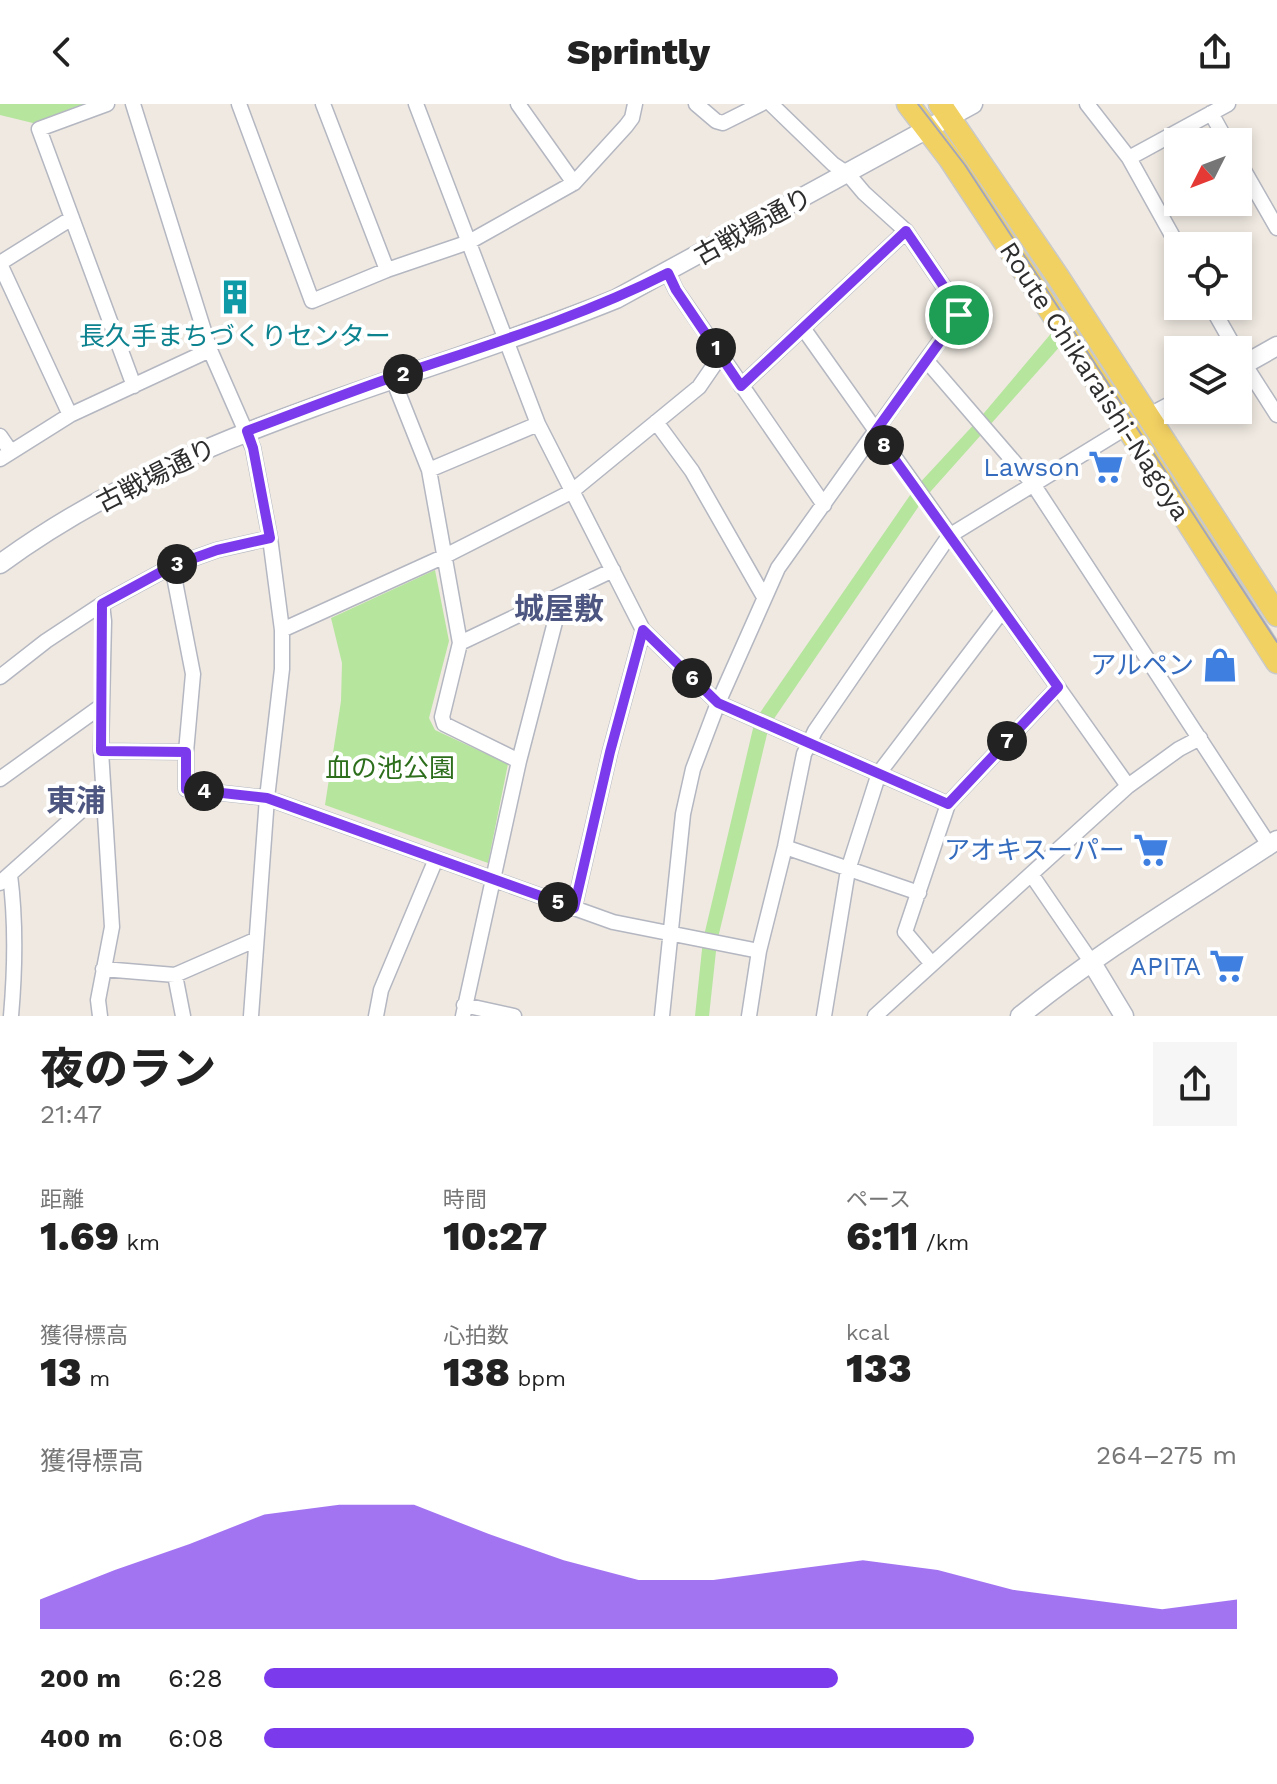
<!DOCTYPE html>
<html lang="ja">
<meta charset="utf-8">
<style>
:root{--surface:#fff;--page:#f6f6f6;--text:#222;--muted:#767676;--accent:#7c3aed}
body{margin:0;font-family:"Work Sans","Noto Sans JP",sans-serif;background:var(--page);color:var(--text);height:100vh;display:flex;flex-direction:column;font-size:30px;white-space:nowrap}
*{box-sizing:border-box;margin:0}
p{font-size:26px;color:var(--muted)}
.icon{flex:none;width:44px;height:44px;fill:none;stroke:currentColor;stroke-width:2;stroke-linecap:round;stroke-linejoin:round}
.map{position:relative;height:912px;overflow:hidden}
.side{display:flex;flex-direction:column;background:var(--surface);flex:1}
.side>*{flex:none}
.needle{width:52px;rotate:228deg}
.tools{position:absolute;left:1164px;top:24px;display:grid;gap:16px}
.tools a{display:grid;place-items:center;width:88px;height:88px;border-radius:0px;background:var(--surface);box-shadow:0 4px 12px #0003;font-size:40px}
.pin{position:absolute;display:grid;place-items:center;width:68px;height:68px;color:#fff;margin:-34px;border:4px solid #fff;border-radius:50%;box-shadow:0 2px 8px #0007}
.km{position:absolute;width:40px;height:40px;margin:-20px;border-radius:50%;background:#222;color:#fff;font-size:22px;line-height:40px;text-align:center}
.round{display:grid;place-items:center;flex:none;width:84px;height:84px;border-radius:0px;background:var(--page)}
.headline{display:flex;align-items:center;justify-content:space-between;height:136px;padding:0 40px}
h1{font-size:44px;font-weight:800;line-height:60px}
.metrics{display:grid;grid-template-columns:repeat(3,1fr);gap:12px;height:136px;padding:8px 40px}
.metrics div{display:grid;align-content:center}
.metrics b{font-size:40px;font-weight:800}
.metrics small{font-size:22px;font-weight:400}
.metrics p{font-size:22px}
.chart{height:224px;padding:16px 40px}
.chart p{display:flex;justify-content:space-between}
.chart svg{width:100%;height:144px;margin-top:8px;fill:var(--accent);opacity:.7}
ul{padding:0 40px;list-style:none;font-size:26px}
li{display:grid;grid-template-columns:128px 96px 1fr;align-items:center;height:60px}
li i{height:20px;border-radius:10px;background:var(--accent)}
header{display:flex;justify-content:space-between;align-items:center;height:104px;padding:0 40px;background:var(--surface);font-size:36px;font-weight:800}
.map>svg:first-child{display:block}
</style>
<header><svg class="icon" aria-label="back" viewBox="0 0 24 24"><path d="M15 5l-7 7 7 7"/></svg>Sprintly<svg class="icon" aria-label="share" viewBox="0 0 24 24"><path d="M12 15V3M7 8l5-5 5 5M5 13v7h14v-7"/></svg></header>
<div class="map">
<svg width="1277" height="912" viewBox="0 0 1277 912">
<rect width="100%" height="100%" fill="#efe9e1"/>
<path fill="#b6e59e" d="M0 0H91L37 20 0 11Z
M1054 226 1063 239 923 396 769 622 717 838 709 912H695L703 836 755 616 915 384 979 315Z
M435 466 449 537 429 614 435 626 508 660 488 759 325 701 341 597 342 559 331 514Z"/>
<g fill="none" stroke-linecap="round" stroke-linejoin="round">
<g stroke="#b4b7c1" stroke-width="17">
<path id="minor" d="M107 0 39 25 134 282
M133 0 210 246 253 344 270 434 282 526V565L267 694 251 912
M239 0 312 197 387 166 469 138 574 79 626 22 632 14 635 0
M323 0 387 166
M416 0 538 320 643 526 718 599 948 700
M518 0 574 79
M696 0 716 17 723 19 761 0
M771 0 833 60 848 70 864 89 906 127 959 205V211L926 256 1033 380 1269 741
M1087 0 1129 54 1178 142
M1211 9 1227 38
M1129 54 1228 0
M1238 56 1277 124
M0 159 72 114
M0 160 70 311
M668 169 676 186 824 401
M1211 202 1236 246
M803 224 1128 682
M1238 250 1277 311
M392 273 429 366 460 539 442 613 444 620 519 657
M741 282 906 127
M656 318 692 367 764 493
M0 332 11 348
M0 355 70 311 210 246
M429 366 538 320
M172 462 193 570 186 648V685L267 694 613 818 759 847
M282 526 445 452 571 388 699 283 721 251
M460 539 613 466
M0 573 46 537 102 500 172 462 217 446 270 434
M101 647 186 648
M0 675 100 603
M785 743 919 789
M1031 770 1092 859
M10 771C16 817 15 866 11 912
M0 779 103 687
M574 804 610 648 643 526
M932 860 905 828 948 700 1058 583
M103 865 175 871 255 836
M175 871 183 912
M464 901 514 912
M100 912 98 896 112 823 101 647 104 517 102 500
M376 912 381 886 436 755
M463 912 519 657 562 491
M662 912 683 710 693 665 718 599 778 464 926 256
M749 912 759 847 785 743 804 650 815 627 949 432 1127 323
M824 912 848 766 879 669 1002 507
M875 912 1128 682 1179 645 1200 634"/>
</g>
<g stroke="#b4b7c1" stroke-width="21">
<path id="tertiary" d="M1238 264 1277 242
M1148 314 1178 298
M0 460C185 324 408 280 616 195L973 0
M1092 859 1124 912
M1020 912C1101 846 1191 793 1277 736"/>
</g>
<g stroke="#c9c9c9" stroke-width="25">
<path id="primary" d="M908 0 950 55 1127 323 1277 558
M940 0 1058 173 1277 511"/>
</g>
<use href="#minor" stroke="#fff" stroke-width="14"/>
<use href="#tertiary" stroke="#fff" stroke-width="18"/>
<use href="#primary" stroke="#f2d163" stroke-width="22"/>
<path stroke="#a3a6b8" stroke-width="2" d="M918 0 965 61 1277 538"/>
</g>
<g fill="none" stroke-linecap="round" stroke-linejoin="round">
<g stroke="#fff" stroke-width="16">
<path id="route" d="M906 127 959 205V211L875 328 1058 583 948 700 718 599 643 526 610 648 574 804 267 694 186 685V648L101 647 102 500 172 462 217 446 270 434 253 344 247 327C296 309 346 289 396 272 488 241 581 213 668 169L676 186 741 282Z"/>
</g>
<use href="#route" stroke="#7c3aed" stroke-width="10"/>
</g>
<defs>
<g id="building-bare" transform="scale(2.76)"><path d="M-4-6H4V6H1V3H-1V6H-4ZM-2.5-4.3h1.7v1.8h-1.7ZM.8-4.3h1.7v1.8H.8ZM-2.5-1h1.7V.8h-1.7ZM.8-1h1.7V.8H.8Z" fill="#0f9aa8" stroke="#fff" stroke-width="2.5" paint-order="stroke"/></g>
<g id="supermarket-bare" transform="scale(2.76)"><path d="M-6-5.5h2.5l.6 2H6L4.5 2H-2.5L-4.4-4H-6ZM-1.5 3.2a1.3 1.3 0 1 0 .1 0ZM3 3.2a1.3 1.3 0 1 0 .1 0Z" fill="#3f7fe0" stroke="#fff" stroke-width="2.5" paint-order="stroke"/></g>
<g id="shop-bare" transform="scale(2.76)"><path d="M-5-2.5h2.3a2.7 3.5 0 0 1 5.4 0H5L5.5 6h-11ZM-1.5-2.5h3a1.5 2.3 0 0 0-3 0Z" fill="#3f7fe0" stroke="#fff" stroke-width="2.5" paint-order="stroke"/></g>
</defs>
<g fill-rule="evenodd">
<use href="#building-bare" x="235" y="193"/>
<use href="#supermarket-bare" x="1106" y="363"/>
<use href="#shop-bare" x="1220" y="561"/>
<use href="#supermarket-bare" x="1151" y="746"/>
<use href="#supermarket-bare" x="1227" y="862"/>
</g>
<g text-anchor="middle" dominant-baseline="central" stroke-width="8" stroke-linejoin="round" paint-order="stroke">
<g font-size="26" fill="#2e2e2e" stroke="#fff">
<text transform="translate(753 122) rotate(-29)">古戦場通り</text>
<text transform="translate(1095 277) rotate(57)">Route Chikaraishi-Nagoya</text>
<text transform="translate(156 371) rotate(-27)">古戦場通り</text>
</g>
<g font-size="26" fill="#0d838f" stroke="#fff">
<text x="235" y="232">長久手まちづくりセンター</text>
</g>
<g font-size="26" fill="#366cbe" stroke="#fff" text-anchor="end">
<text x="1080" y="363">Lawson</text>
<text x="1194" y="561">アルペン</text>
<text x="1125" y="746">アオキスーパー</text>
<text x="1201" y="862">APITA</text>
</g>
<g font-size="26" fill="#2c6e1b" stroke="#fff">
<text x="390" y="664">血の池公園</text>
</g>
<g font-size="30" font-weight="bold" fill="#4d5680" stroke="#fff">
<text x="559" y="504">城屋敷</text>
<text x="76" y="696">東浦</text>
</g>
</g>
</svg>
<div class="tools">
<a><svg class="needle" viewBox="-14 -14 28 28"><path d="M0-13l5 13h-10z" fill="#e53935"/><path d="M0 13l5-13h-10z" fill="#767676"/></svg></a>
<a><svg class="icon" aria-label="locate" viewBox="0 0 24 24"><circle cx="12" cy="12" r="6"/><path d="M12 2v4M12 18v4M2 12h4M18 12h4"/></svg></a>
<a><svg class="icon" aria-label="layers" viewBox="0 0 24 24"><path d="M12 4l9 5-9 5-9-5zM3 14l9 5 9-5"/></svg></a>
</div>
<div class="pin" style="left:959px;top:211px;background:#1e9e55"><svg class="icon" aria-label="arrive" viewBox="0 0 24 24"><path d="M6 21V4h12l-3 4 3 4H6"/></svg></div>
<b class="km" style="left:716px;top:244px">1</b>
<b class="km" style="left:403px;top:270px">2</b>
<b class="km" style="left:177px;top:460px">3</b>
<b class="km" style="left:204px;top:687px">4</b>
<b class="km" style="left:558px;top:798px">5</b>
<b class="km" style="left:692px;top:574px">6</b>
<b class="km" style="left:1007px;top:637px">7</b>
<b class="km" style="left:884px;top:341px">8</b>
</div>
<section class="side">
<div class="headline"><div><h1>夜のラン</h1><p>21:47</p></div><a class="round"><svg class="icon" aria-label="share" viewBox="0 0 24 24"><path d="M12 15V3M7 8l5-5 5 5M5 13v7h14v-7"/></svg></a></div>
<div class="metrics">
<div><p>距離</p><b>1.69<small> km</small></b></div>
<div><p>時間</p><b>10:27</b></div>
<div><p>ペース</p><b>6:11<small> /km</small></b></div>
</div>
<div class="metrics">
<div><p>獲得標高</p><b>13<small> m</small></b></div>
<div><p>心拍数</p><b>138<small> bpm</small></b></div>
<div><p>kcal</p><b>133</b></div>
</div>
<div class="chart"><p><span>獲得標高</span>264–275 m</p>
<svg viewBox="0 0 160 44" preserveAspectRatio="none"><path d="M0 44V35L10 26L20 18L30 9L40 6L50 6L60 15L70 23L80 29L90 29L100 26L110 23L120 26L130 32L140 35L150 38L160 35V44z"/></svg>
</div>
<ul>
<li><b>200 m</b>6:28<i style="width:59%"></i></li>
<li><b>400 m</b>6:08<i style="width:73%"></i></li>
</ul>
</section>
